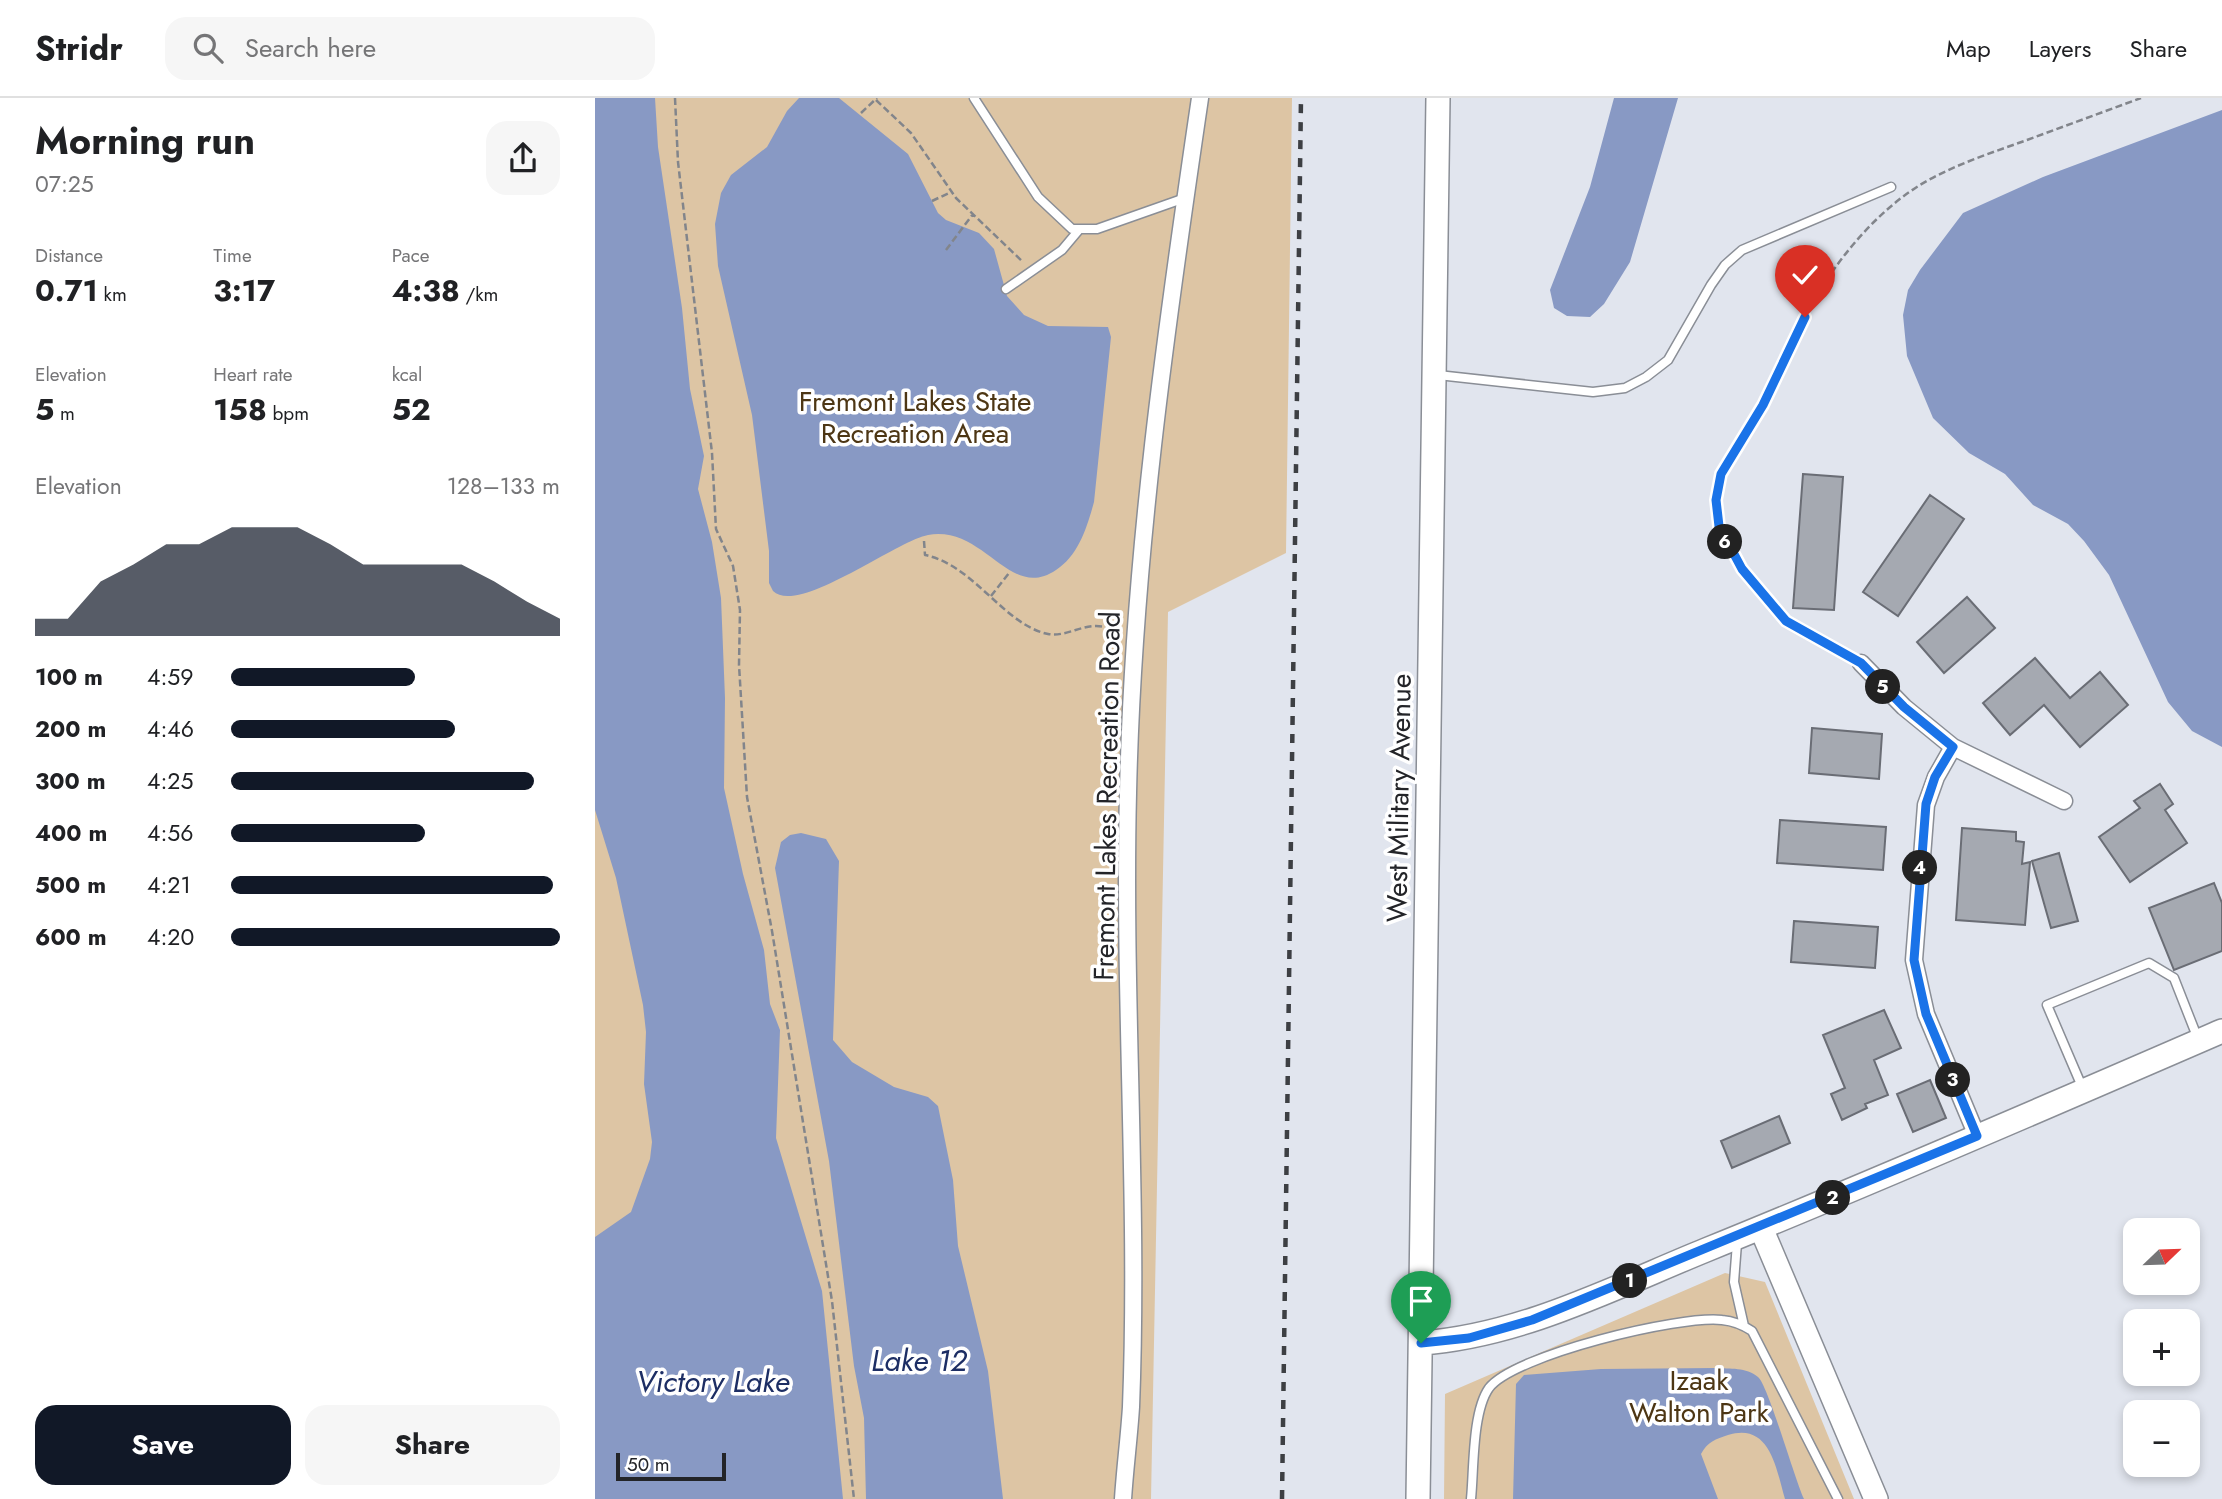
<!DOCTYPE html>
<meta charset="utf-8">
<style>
:root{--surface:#fff;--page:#f6f6f6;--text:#202124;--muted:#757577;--line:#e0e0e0;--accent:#111827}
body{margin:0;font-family:Jost,sans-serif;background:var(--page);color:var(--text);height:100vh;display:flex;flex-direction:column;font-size:26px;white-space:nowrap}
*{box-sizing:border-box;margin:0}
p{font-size:23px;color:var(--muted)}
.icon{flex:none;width:38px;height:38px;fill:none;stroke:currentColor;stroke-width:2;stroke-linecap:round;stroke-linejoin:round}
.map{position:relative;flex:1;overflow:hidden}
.details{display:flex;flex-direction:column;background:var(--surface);width:595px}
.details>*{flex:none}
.needle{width:46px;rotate:67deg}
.fabs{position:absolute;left:1528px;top:1120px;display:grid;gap:14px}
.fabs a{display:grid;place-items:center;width:77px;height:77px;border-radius:14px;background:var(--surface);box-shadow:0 4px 10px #0003;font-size:35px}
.scale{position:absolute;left:21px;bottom:18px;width:110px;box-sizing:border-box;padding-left:7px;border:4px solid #232428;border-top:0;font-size:19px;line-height:24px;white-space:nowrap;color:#232428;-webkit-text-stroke:5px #fff;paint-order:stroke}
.pin{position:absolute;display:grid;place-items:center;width:60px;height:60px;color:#fff;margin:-72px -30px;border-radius:50% 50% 50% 0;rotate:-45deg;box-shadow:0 0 7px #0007}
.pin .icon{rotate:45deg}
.km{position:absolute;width:35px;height:35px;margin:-18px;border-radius:50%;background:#222;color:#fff;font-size:19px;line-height:35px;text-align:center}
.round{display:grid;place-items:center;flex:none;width:74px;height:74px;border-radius:21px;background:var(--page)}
.head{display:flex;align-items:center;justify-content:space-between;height:119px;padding:0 35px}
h1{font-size:38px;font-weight:700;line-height:52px}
.stats{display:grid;grid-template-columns:repeat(3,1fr);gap:10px;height:119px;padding:7px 35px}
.stats div{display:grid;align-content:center}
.stats b{font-size:30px;font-weight:700}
.stats small{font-size:19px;font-weight:400}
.stats p{font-size:19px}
.chart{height:196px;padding:14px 35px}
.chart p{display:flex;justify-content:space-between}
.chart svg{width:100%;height:126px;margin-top:7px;fill:var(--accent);opacity:.7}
.primary-button{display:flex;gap:14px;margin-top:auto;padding:14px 35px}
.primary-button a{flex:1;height:80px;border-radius:21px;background:var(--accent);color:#fff;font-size:28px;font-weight:700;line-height:80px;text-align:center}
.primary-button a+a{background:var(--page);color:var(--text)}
ul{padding:0 35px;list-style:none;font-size:23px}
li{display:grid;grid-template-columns:112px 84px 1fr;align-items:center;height:52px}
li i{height:18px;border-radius:9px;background:var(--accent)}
header{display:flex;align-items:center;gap:42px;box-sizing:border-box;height:98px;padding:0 35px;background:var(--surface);border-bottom:2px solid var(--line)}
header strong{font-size:33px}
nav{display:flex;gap:38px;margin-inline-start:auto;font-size:24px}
.search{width:490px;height:63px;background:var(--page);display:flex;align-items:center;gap:18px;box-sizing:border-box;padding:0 24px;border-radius:21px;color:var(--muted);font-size:26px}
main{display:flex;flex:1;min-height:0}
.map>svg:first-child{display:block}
</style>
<header>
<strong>Stridr</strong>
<div class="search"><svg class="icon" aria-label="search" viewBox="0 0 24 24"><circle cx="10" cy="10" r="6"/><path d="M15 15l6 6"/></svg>Search here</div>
<nav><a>Map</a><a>Layers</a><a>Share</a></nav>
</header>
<main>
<section class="details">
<div class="head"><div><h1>Morning run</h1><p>07:25</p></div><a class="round"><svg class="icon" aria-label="share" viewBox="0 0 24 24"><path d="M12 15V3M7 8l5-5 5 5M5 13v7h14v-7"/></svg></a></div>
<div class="stats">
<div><p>Distance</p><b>0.71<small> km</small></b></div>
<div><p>Time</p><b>3:17</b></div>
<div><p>Pace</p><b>4:38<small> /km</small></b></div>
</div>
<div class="stats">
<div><p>Elevation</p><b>5<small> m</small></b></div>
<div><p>Heart rate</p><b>158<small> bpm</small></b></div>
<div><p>kcal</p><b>52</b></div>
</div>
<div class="chart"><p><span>Elevation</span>128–133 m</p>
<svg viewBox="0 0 160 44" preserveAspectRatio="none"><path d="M0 44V38L10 38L20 25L30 19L40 12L50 12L60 6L70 6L80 6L90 12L100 19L110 19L120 19L130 19L140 25L150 32L160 38V44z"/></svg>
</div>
<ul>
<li><b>100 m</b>4:59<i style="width:56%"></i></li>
<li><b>200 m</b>4:46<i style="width:68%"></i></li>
<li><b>300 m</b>4:25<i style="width:92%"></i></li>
<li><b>400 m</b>4:56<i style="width:59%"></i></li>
<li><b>500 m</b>4:21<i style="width:98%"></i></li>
<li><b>600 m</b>4:20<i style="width:100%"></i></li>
</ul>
<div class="primary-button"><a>Save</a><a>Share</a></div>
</section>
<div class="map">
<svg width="1627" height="1401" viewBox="0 0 1627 1401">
<rect width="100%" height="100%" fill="#e1e5ee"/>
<path fill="#ddc5a4" d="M0 0H697L691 455 573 514 556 1401H0Z
M1130 1175 1170 1184 1259 1401H849L850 1296Z"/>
<path fill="#8899c4" d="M0 0H60L63 49 87 210 95 291 109 358 103 391 117 444 126 500 130 600 129 690 148 776 169 852 175 906 185 932 181 1040 227 1193 248 1401H0V1139L36 1114 55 1061 57 1044 49 986 51 934 48 907 21 780 0 712Z
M204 0H244L313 56 343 115 351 122 384 135 399 151 412 198 429 217 453 228 513 229 516 239 499 404C492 429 484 457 461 472 414 504 390 427 333 437 301 443 203 518 178 493L174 485V453L157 317 123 168 120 126 126 95 136 77 172 49 192 13Z
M1019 0H1083L1035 164 1009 206 995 219 972 218 959 210 955 192 995 89Z
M1627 12V649L1597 633 1573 604 1514 477 1489 443 1473 426 1438 407 1410 376 1374 355 1338 320 1312 258 1308 217 1313 192 1325 172 1368 115 1448 79Z
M206 735 231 741 244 763 238 942 257 964 299 989 333 999 343 1008 358 1082 363 1148 393 1273 408 1401H271L269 1320 259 1268 234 1063 180 770 186 744 195 737Z
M1121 1270C1135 1271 1151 1269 1163 1279 1173 1287 1199 1379 1209 1401H1190C1181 1370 1175 1324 1133 1337 1121 1341 1112 1344 1106 1356L1123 1401H918L921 1286 929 1277 1006 1271Z"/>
<path fill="#a5a9b1" stroke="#6a6d75" stroke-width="2" d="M1208 376 1248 379 1239 512 1198 510Z
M1335 397 1369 421 1303 518 1268 494Z
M1372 499 1400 530 1349 575 1322 544Z
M1440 560 1475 600 1505 574 1533 607 1485 649 1449 607 1415 637 1388 605Z
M1217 630 1287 636 1284 681 1214 675Z
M1565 686 1578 706 1570 712 1592 745 1535 784 1504 739 1545 710 1539 703Z
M1185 722 1291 729 1288 772 1182 765Z
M1367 730 1421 734V743L1429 744 1427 766 1435 764 1430 827 1361 822Z
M1464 755 1483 823 1456 830 1437 763Z
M1619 785 1627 805V853L1579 872 1554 810Z
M1199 823 1283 829 1280 870 1196 864Z
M1289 912 1306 950 1279 962 1293 997 1270 1006 1272 1010 1247 1022 1236 996 1250 990 1228 937Z
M1335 982 1351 1020 1318 1034 1302 996Z
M1184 1018 1195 1045 1137 1070 1126 1043Z"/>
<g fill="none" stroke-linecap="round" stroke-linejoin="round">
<g stroke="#8a8e96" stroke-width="11">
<path id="lane" d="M379 0 443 99 477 131H502L590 100
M411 191 467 152 483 133
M843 277 998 294 1030 290 1051 279 1073 262 1116 187 1130 167 1147 152 1296 89
M1488 991 1452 907 1554 865 1579 880 1603 941
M1142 1145 1139 1184 1149 1228
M876 1401C879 1372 877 1314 894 1290 919 1257 1085 1217 1127 1222 1138 1223 1148 1227 1157 1233L1243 1401"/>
</g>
<g stroke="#8a8e96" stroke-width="19">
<path id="street" d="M1266 565 1309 609 1358 649 1469 703
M1358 649 1341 679 1331 707 1319 862 1331 916 1382 1038
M528 1401C530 1370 534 1340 536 1309 544 1105 528 900 533 695 538 462 571 230 605 0"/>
</g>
<g stroke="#8a8e96" stroke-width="26">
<path id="secondary" d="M1166 1130 1281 1401
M826 1245C926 1238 1020 1189 1111 1152 1284 1082 1456 1007 1627 933
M823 1401 843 0"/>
</g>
<path stroke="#82858b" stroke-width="2.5" stroke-dasharray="7 3.5" stroke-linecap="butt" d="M80 0 83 64 117 355 121 431 138 468 145 512 144 567 152 699 177 833 237 1203 259 1401
M281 2 316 35 361 100 428 164
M266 15 282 0
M337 103 356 94
M351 152 378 116
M329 443 330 457C379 467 409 527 453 536 469 539 485 528 501 528 510 528 518 531 528 531
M396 498 414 475
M1254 558C1234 547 1212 538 1194 525 1168 506 1125 449 1121 417 1116 373 1149 344 1168 308 1179 286 1187 262 1198 240 1226 183 1270 121 1325 87 1358 67 1396 55 1432 42 1470 28 1508 14 1546 0"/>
<use href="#lane" stroke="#fff" stroke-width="8"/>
<use href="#street" stroke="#fff" stroke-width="16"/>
<use href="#secondary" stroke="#fff" stroke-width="23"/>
<path stroke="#3d3f43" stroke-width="4.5" stroke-dasharray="9 9" stroke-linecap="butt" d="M687 1401 706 0"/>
</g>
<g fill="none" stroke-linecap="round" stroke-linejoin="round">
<g stroke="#fff" stroke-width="14">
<path id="route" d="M826 1245 874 1240 937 1222 1382 1038 1331 916 1319 862 1331 706 1340 679 1358 649 1309 609 1266 565 1191 523 1147 471 1124 428 1121 402 1126 376 1168 307 1210 219"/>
</g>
<use href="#route" stroke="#1a73e8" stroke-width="9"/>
</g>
<g text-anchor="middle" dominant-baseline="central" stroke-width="7" stroke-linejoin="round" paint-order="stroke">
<g font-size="28" fill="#4d3614" stroke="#fff">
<text x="320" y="303">Fremont Lakes State<tspan x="320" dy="32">Recreation Area</tspan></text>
<text x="1104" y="1282">Izaak<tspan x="1104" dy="32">Walton Park</tspan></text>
</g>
<g font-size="28" fill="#232428" stroke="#fff">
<text transform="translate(512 698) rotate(-89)">Fremont Lakes Recreation Road</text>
<text transform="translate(804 700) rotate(-89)">West Military Avenue</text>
</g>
<g font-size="30" font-style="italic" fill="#1d2e64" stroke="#fff">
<text x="324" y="1262">Lake 12</text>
<text x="118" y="1283">Victory Lake</text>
</g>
</g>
</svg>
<div class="fabs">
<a><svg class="needle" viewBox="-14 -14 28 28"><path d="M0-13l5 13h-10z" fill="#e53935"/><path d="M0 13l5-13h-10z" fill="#757577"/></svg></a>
<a>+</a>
<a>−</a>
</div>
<div class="scale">50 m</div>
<div class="pin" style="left:826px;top:1245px;background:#1e9e55"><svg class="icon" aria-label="arrive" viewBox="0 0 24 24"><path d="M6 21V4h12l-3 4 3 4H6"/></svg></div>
<div class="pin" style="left:1210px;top:219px;background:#d93025"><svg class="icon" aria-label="check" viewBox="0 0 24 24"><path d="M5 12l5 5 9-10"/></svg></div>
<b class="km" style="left:1035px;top:1183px">1</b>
<b class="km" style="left:1238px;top:1100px">2</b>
<b class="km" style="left:1358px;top:982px">3</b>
<b class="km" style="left:1325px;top:770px">4</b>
<b class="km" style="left:1288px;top:589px">5</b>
<b class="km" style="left:1130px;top:444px">6</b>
</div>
</main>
